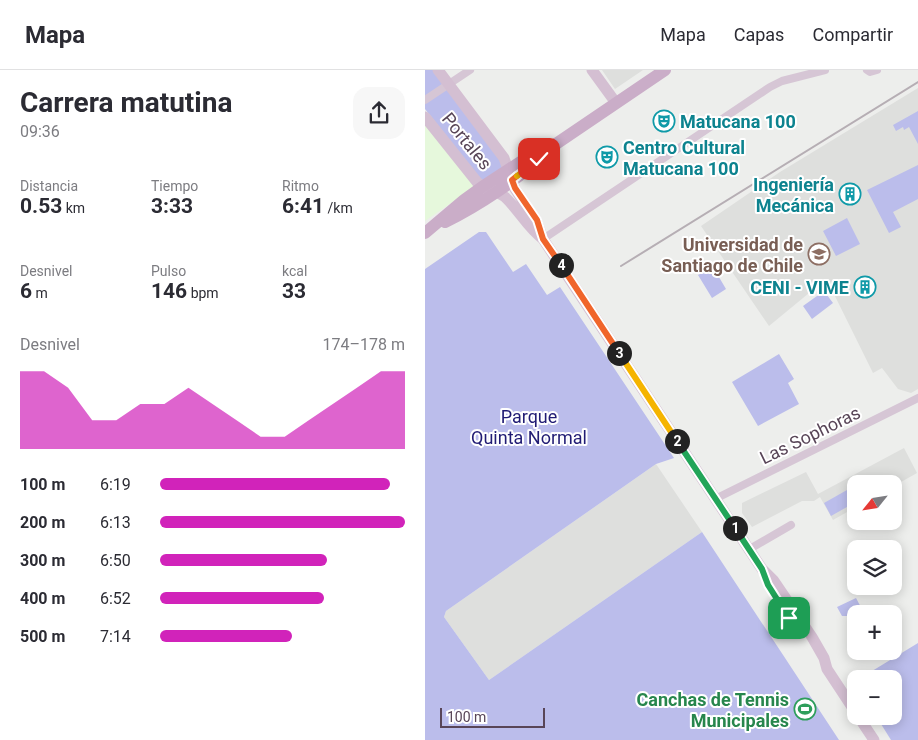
<!DOCTYPE html>
<html lang="es">
<meta charset="utf-8">
<style>
:root{--surface:#fff;--page:#f7f7f7;--text:#2b2b33;--muted:#7c7c81;--line:#e1e1e2;--accent:#d123ba}
body{margin:0;font-family:Roboto,sans-serif;background:var(--page);color:var(--text);height:100vh;display:flex;flex-direction:column;font-size:19px;white-space:nowrap}
*{box-sizing:border-box;margin:0}
p{font-size:16px;color:var(--muted)}
.icon{flex:none;width:28px;height:28px;fill:none;stroke:currentColor;stroke-width:2;stroke-linecap:round;stroke-linejoin:round}
.map{position:relative;flex:1;overflow:hidden}
.panel{display:flex;flex-direction:column;background:var(--surface);width:425px}
.panel>*{flex:none}
.needle{width:32px;rotate:240deg}
.controls{position:absolute;left:422px;top:405px;display:grid;gap:10px}
.controls a{display:grid;place-items:center;width:55px;height:55px;border-radius:10px;background:var(--surface);box-shadow:0 2px 12px #0003;font-size:25px}
.scale{position:absolute;left:15px;bottom:12px;width:105px;box-sizing:border-box;padding-left:5px;border:2px solid #584557;border-top:0;font-size:14px;line-height:18px;white-space:nowrap;color:#584557;-webkit-text-stroke:4px #fff;paint-order:stroke}
.pin{position:absolute;display:grid;place-items:center;width:42px;height:42px;color:#fff;margin:-21px;border-radius:10px;box-shadow:0 2px 8px #0006}
.km{position:absolute;width:25px;height:25px;margin:-12px;border-radius:50%;background:#222;color:#fff;font-size:14px;line-height:25px;text-align:center}
.round{display:grid;place-items:center;flex:none;width:52px;height:52px;border-radius:15px;background:var(--page)}
.headline{display:flex;align-items:center;justify-content:space-between;height:85px;padding:0 20px}
h1{font-size:28px;font-weight:700;line-height:38px}
.stats{display:grid;grid-template-columns:repeat(3,1fr);gap:8px;height:85px;padding:5px 20px}
.stats div{display:grid;align-content:center}
.stats b{font-size:21px;font-weight:700}
.stats small{font-size:14px;font-weight:400}
.stats p{font-size:14px}
.chart{height:140px;padding:10px 20px}
.chart p{display:flex;justify-content:space-between}
.chart svg{width:100%;height:90px;margin-top:5px;fill:var(--accent);opacity:.7}
ul{padding:0 20px;list-style:none;font-size:16px}
li{display:grid;grid-template-columns:80px 60px 1fr;align-items:center;height:38px}
li i{height:12px;border-radius:6px;background:var(--accent)}
header{display:flex;align-items:center;gap:30px;box-sizing:border-box;height:70px;padding:0 25px;background:var(--surface);border-bottom:1px solid var(--line)}
header strong{font-size:24px}
nav{display:flex;gap:28px;margin-inline-start:auto;font-size:18px}
main{display:flex;flex:1;min-height:0}
.map>svg:first-child{display:block}
</style>
<header>
<strong>Mapa</strong>
<nav><a>Mapa</a><a>Capas</a><a>Compartir</a></nav>
</header>
<main>
<section class="panel">
<div class="headline"><div><h1>Carrera matutina</h1><p>09:36</p></div><a class="round"><svg class="icon" aria-label="share" viewBox="0 0 24 24"><path d="M12 15V3M7 8l5-5 5 5M5 13v7h14v-7"/></svg></a></div>
<div class="stats">
<div><p>Distancia</p><b>0.53<small> km</small></b></div>
<div><p>Tiempo</p><b>3:33</b></div>
<div><p>Ritmo</p><b>6:41<small> /km</small></b></div>
</div>
<div class="stats">
<div><p>Desnivel</p><b>6<small> m</small></b></div>
<div><p>Pulso</p><b>146<small> bpm</small></b></div>
<div><p>kcal</p><b>33</b></div>
</div>
<div class="chart"><p><span>Desnivel</span>174–178 m</p>
<svg viewBox="0 0 160 44" preserveAspectRatio="none"><path d="M0 44V6L10 6L20 14L30 30L40 30L50 22L60 22L70 14L80 22L90 30L100 38L110 38L120 30L130 22L140 14L150 6L160 6V44z"/></svg>
</div>
<ul>
<li><b>100 m</b>6:19<i style="width:94%"></i></li>
<li><b>200 m</b>6:13<i style="width:100%"></i></li>
<li><b>300 m</b>6:50<i style="width:68%"></i></li>
<li><b>400 m</b>6:52<i style="width:67%"></i></li>
<li><b>500 m</b>7:14<i style="width:54%"></i></li>
</ul>
</section>
<div class="map">
<svg width="493" height="670" viewBox="0 0 493 670">
<rect width="100%" height="100%" fill="#edeeec"/>
<path fill="#dedfdd" d="M177 0H218L190 19Z
M493 18V319L486 323 473 319 457 298 448 303 404 214 401 212 395 214 344 256 276 156 355 102Z
M479 378 492 403 469 416V414H431V437L408 450 395 427 389 431H377L327 457 317 443V433L381 402 393 424Z
M231 394 277 462 64 610 19 547 21 541Z"/>
<path fill="#e6f8dc" d="M0 49 48 109V118L0 151Z"/>
<path fill="#bbbdeb" d="M0 0H10L81 94 60 112 55 109 0 39Z
M493 41V74L484 57 479 60 478 57 471 61 468 55Z
M493 95V129L468 142 476 157 464 163 442 120Z
M422 148 435 174 411 186 398 161Z
M54 162H61L88 202 101 194 122 225 135 217 249 388 231 394 21 541 19 547 64 610 277 462 414 670H0V199Z
M288 197 301 219 287 228 273 205Z
M399 221 408 233 387 249 378 236Z
M354 284 369 309 363 313 374 334 333 356 307 312Z
M422 420 429 433 406 446 399 433Z
M431 528 439 543 431 544V546H417L412 537Z
M493 573V670H466L451 646H469V609H434Z"/>
<g fill="none" stroke-linecap="round" stroke-linejoin="round">
<path stroke="#d6c6d5" stroke-width="8" d="M442 0 445 2 452 0
M0 30 45 0
M118 169 345 17 357 11 400 0
M290 429 493 328
M323 480 366 455"/>
<path stroke="#d4bfd2" stroke-width="11" d="M13 0 79 88 90 119 111 150 118 169
M167 0 191 33
M0 47 52 112C60 120 71 120 80 127 94 140 102 157 118 169L337 499 349 511 387 567 399 588 402 599 431 643
M433 646 449 670"/>
<path stroke="#caadc8" stroke-width="12" d="M20 152C49 138 100 106 120 82
M0 163 39 130 57 117 100 89 122 80 240 0"/>
<path stroke="#b6aeb4" stroke-width="2" d="M196 196 493 12"/>
</g>
<g fill="none" stroke-linecap="round" stroke-linejoin="round">
<g stroke="#fff" stroke-width="10">
<path id="split-1" d="M310 458 337 499 343 515 364 548"/>
</g>
<g stroke="#fff" stroke-width="10">
<path id="split-2" d="M252 371 310 458"/>
</g>
<g stroke="#fff" stroke-width="10">
<path id="split-3" d="M194 283 252 371"/>
</g>
<g stroke="#fff" stroke-width="10">
<path id="split-4" d="M136 195 194 283"/>
</g>
<g stroke="#fff" stroke-width="10">
<path id="split-5" d="M92 106 87 110 90 118 112 150 118 169 136 195"/>
</g>
<g stroke="#fff" stroke-width="10">
<path id="split-6" d="M92 106 114 89"/>
</g>
<use href="#split-1" stroke="#22a559" stroke-width="6"/>
<use href="#split-2" stroke="#22a559" stroke-width="6"/>
<use href="#split-3" stroke="#f5b400" stroke-width="6"/>
<use href="#split-4" stroke="#f0652b" stroke-width="6"/>
<use href="#split-5" stroke="#f0652b" stroke-width="6"/>
<use href="#split-6" stroke="#f5b400" stroke-width="6"/>
</g>
<defs>
<g id="theatre-ring" transform="scale(1.125)"><circle r="9.5" fill="#fff" stroke="#0f9aa8" stroke-width="1.5"/><path d="M-5-5.5Q0-4 5-5.5V0Q5 5 0 6Q-5 5-5 0ZM-3.3-2.5H-1v1.5H-3.3ZM1-2.5H3.3v1.5H1ZM-2.8 1Q0 5.5 2.8 1Z" fill="#0f9aa8"/></g>
<g id="building-ring" transform="scale(1.125)"><circle r="9.5" fill="#fff" stroke="#0f9aa8" stroke-width="1.5"/><path d="M-4-6H4V6H1V3H-1V6H-4ZM-2.5-4.3h1.7v1.8h-1.7ZM.8-4.3h1.7v1.8H.8ZM-2.5-1h1.7V.8h-1.7ZM.8-1h1.7V.8H.8Z" fill="#0f9aa8"/></g>
<g id="university-ring" transform="scale(1.125)"><circle r="9.5" fill="#fff" stroke="#8d6e63" stroke-width="1.5"/><path d="M0-5L7-2L0 1L-7-2ZM-4 1L0 2.5L4 1V4Q0 6-4 4Z" fill="#8d6e63"/></g>
<g id="stadium-ring" transform="scale(1.125)"><circle r="9.5" fill="#fff" stroke="#2e9e5b" stroke-width="1.5"/><path d="M0-5a6.5 5 0 1 0 0 10a6.5 5 0 1 0 0-10ZM-3.5-1.8h7v3.6h-7Z" fill="#2e9e5b"/></g>
</defs>
<g fill-rule="evenodd">
<use href="#theatre-ring" x="239" y="51"/>
<use href="#theatre-ring" x="182" y="87"/>
<use href="#building-ring" x="425" y="124"/>
<use href="#university-ring" x="394" y="184"/>
<use href="#building-ring" x="440" y="217"/>
<use href="#stadium-ring" x="380" y="639"/>
</g>
<g text-anchor="middle" dominant-baseline="central" stroke-width="4" stroke-linejoin="round" paint-order="stroke">
<g font-size="18" font-weight="bold" fill="#0d838f" stroke="#fff" text-anchor="start">
<text x="255" y="51">Matucana 100</text>
<text x="198" y="77">Centro Cultural<tspan x="198" dy="21">Matucana 100</tspan></text>
<text x="409" y="114" text-anchor="end">Ingeniería<tspan x="409" dy="21">Mecánica</tspan></text>
<text x="424" y="217" text-anchor="end">CENI - VIME</text>
</g>
<g font-size="18" fill="#584557" stroke="#fff">
<text transform="translate(42 71) rotate(51)">Portales</text>
<text transform="translate(385 365) rotate(-26)">Las Sophoras</text>
</g>
<g font-size="18" font-weight="bold" fill="#785e54" stroke="#fff" text-anchor="end">
<text x="378" y="174">Universidad de<tspan x="378" dy="21">Santiago de Chile</tspan></text>
</g>
<g font-size="18" fill="#211c74" stroke="#fff">
<text x="104" y="346">Parque<tspan x="104" dy="21">Quinta Normal</tspan></text>
</g>
<g font-size="18" font-weight="bold" fill="#27864d" stroke="#fff" text-anchor="end">
<text x="364" y="629">Canchas de Tennis<tspan x="364" dy="21">Municipales</tspan></text>
</g>
</g>
</svg>
<div class="controls">
<a><svg class="needle" viewBox="-14 -14 28 28"><path d="M0-13l5 13h-10z" fill="#e53935"/><path d="M0 13l5-13h-10z" fill="#7c7c81"/></svg></a>
<a><svg class="icon" aria-label="layers" viewBox="0 0 24 24"><path d="M12 4l9 5-9 5-9-5zM3 14l9 5 9-5"/></svg></a>
<a>+</a>
<a>−</a>
</div>
<div class="scale">100 m</div>
<div class="pin" style="left:364px;top:548px;background:#1e9e55"><svg class="icon" aria-label="arrive" viewBox="0 0 24 24"><path d="M6 21V4h12l-3 4 3 4H6"/></svg></div>
<div class="pin" style="left:114px;top:89px;background:#d93025"><svg class="icon" aria-label="check" viewBox="0 0 24 24"><path d="M5 12l5 5 9-10"/></svg></div>
<b class="km" style="left:310px;top:458px">1</b>
<b class="km" style="left:252px;top:371px">2</b>
<b class="km" style="left:194px;top:283px">3</b>
<b class="km" style="left:136px;top:195px">4</b>
</div>
</main>
